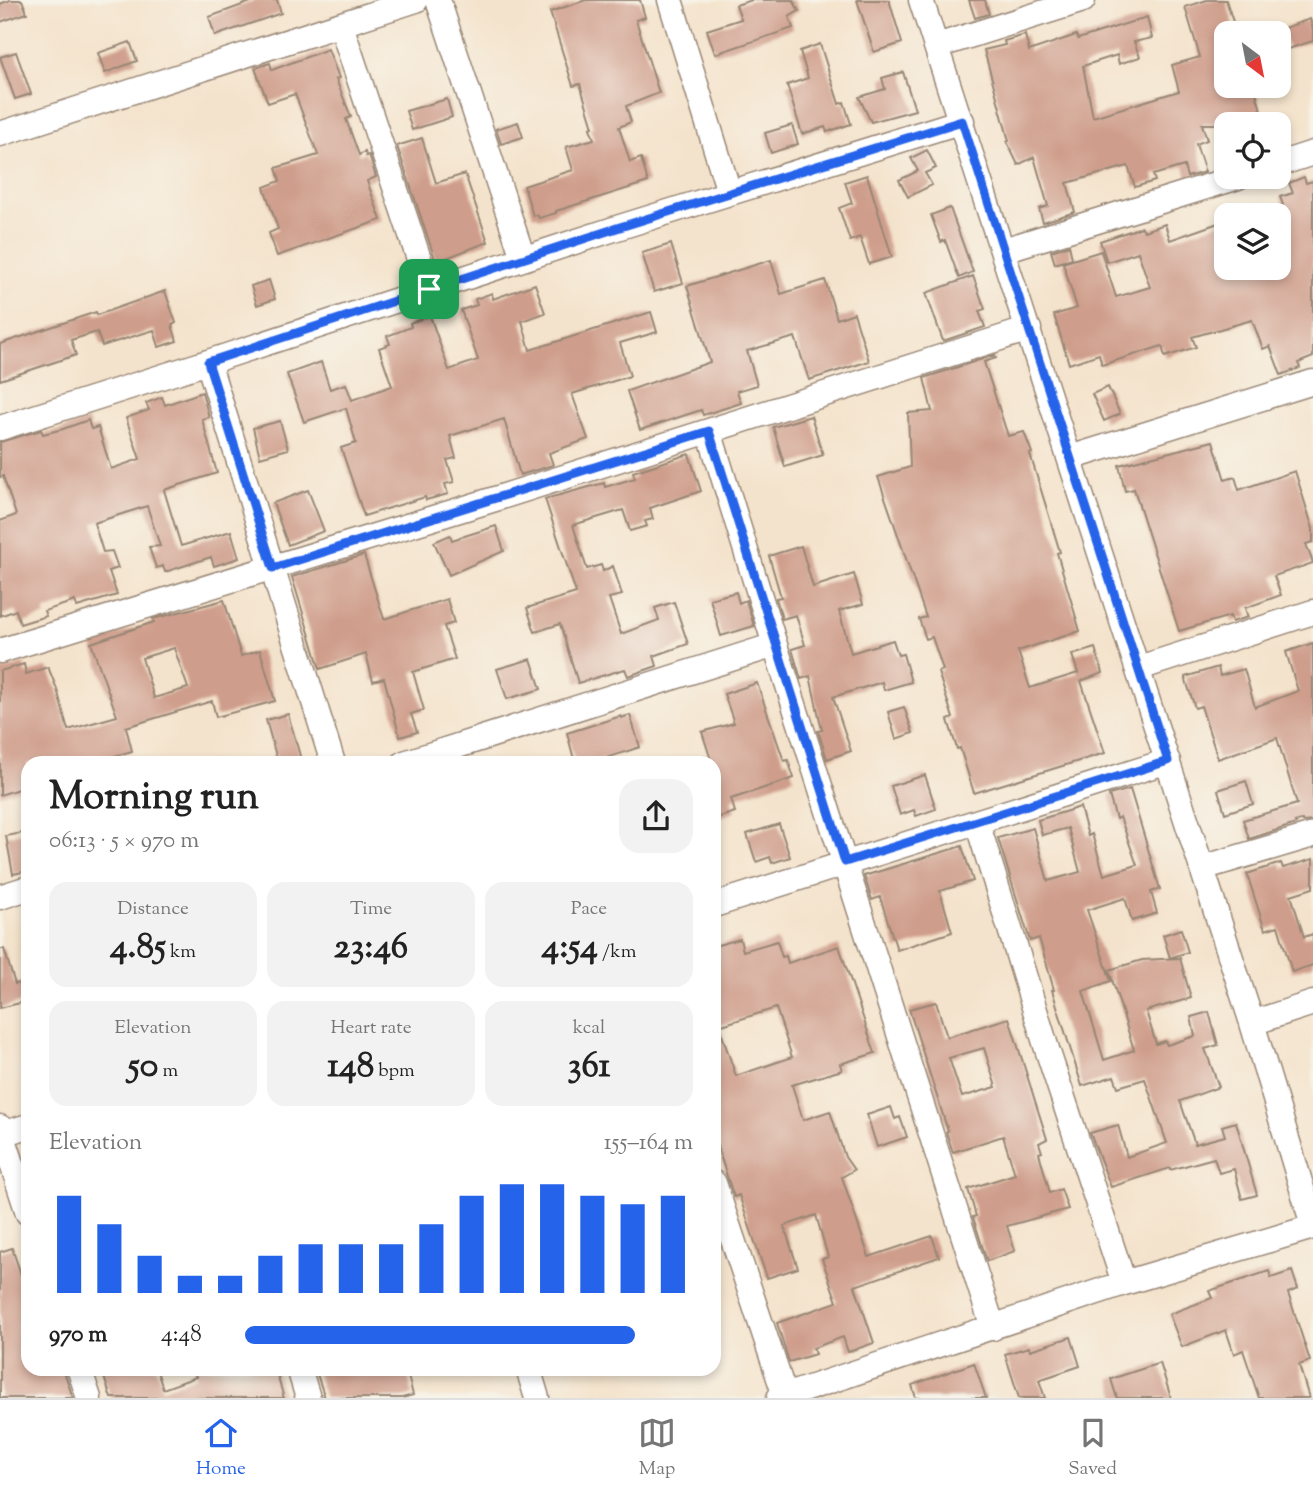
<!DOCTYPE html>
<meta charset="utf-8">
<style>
:root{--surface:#fff;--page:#f2f2f2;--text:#222;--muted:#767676;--line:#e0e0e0;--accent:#2563eb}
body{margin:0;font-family:"Sorts Mill Goudy",serif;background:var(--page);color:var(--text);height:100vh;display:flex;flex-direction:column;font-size:26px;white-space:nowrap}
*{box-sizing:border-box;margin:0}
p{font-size:23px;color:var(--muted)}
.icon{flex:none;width:38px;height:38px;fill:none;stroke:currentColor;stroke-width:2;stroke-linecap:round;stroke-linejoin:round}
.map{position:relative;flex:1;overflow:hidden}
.panel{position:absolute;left:21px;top:756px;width:700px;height:620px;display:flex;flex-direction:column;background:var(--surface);border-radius:21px;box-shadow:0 4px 10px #0003}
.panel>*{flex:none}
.needle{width:46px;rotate:148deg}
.controls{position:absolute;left:1214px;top:21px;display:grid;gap:14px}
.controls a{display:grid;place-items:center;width:77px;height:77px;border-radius:14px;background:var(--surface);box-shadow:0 4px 10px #0003;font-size:35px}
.pin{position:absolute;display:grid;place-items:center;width:60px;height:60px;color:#fff;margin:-30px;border-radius:14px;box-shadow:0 4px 10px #0006}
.round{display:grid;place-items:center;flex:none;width:74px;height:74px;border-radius:21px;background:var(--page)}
.overview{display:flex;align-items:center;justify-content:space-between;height:119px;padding:0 28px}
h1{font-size:38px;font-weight:700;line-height:52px}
.metrics{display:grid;grid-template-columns:repeat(3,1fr);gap:10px;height:119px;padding:7px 28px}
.metrics div{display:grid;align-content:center;border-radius:18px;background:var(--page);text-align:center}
.metrics b{font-size:35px;font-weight:700}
.metrics small{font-size:19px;font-weight:400}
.metrics p{font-size:19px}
.chart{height:196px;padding:14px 28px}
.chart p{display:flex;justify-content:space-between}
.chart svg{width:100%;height:126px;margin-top:7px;stroke:var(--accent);stroke-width:6}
ul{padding:0 28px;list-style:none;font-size:23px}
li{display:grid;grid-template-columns:112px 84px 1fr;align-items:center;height:52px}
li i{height:18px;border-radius:9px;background:var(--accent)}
.tab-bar{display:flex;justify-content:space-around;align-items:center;height:98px;border-top:2px solid var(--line);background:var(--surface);font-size:19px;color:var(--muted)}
.tab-bar a{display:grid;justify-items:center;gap:4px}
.tab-bar .current{color:var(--accent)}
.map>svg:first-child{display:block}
</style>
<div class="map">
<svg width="1313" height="1398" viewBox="0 0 1313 1398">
<rect width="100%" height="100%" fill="#f7f3e8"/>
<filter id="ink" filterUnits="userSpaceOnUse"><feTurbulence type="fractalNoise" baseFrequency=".0143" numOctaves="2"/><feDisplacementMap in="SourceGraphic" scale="14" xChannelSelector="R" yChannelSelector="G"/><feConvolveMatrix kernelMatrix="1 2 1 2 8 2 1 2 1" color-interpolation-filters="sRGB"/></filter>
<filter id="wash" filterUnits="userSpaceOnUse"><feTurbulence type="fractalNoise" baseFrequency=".00686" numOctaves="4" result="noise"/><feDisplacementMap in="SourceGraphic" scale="28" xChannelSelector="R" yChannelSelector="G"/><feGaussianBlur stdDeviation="1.57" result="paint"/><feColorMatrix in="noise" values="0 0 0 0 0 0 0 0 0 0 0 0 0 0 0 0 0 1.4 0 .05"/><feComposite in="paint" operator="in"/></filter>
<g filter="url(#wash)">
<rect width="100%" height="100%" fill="#f4e3cc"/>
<g id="blocks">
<path fill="#cf9d8b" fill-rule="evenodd" d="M10 0H22L27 13 0 22V4Z
M256 0H277L281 13 215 36 209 17Z
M586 0H640L645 17 636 20 659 93 626 106 631 122 619 127 630 162 641 158 648 182 556 211V213L539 218 537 215 533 216 524 186 573 170 566 147 594 139 590 128 593 127 580 84 573 86 550 12Z
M752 0H793L799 11 789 17 793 28 715 54 707 30 741 19 736 5Z
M857 0H889L902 43 874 52Z
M969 0H985L989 14 975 18Z
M1207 0H1226L1234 25 1227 28V86H1254L1265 124H1202L1207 140 1196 144 1205 172 1187 177 1184 166 1153 175 1155 181 1135 187 1128 166 1067 183 1075 212 1043 222 1039 209 1048 206 1034 157 1018 165 1007 142 1009 141 984 50 1005 45 1004 41 1025 35 1029 51 1076 35 1078 39 1147 17 1152 38 1134 42 1140 57 1119 64 1117 55 1083 66 1093 117 1179 91 1172 65 1200 57 1185 7Z
M1310 19 1313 29V41L1288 49 1281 29Z
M130 42 137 61 105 73 98 53Z
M820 44 839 104 844 102 851 124 827 132 825 127 802 134 787 85 808 78 800 51Z
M328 49 339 78 336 79 351 117 346 119 359 155 365 152 366 156 369 155 376 177 367 181 381 220 277 256 269 233 278 229 264 187 280 181 276 168 318 155 295 94 268 103 255 68 270 63 272 70Z
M16 52 31 94 15 99 0 57Z
M903 72 915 110 871 122 859 97 885 89 882 78Z
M447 99 452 117 412 130 406 111Z
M518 122 523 137 501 144 496 129Z
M792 125 798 144 771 153 765 133Z
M422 138 436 183 465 174 488 242 436 262 397 146Z
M927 150 936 168 925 173 932 185 908 197 899 180 918 171 911 158Z
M867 175 892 257 869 264 860 237 850 241 839 208 852 203 845 182Z
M1304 177 1306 183 1313 181V357L1298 363 1300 368 1281 375 1270 346 1263 349 1252 320 1192 337 1196 347 1165 357 1162 346 1102 365 1099 354 1069 364 1054 315 1077 308 1063 263 1101 251 1116 297 1150 287 1138 252 1107 262 1100 241 1142 227 1144 231 1165 224 1170 240 1227 220V268H1279V206L1283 205 1280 197 1293 193 1289 183Z
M950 208 973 272 959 278 945 240 941 242 931 215Z
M671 244 683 283 654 292 642 253Z
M1069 245 1072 258 1055 264 1051 251Z
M771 260 781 294 825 280 837 319 854 313 869 361 809 380 795 337 747 351 757 385 737 391 741 403 703 415 701 410 640 430 627 391 710 362 687 286Z
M973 276 985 309 979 311 985 327 943 341 926 293Z
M269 280 275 299 257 305 251 286Z
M535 284 545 313 522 321 530 350 651 312 657 332 620 343 630 376 572 394 588 439 549 453 553 465 520 475 504 419 450 436 456 458 447 460 454 482 445 484 448 494 426 500 425 497 364 516 341 448 356 443 346 408 304 422 287 374 321 362 330 389 346 384 352 400 392 386 379 348 390 344 387 336 411 327 410 323 430 316 449 370 478 360 461 310 477 305 475 299 492 293 493 299Z
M165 291 176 323 172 325 177 341 159 347 154 330 102 346 97 332 71 340 76 355 0 380V344L96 312 97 315Z
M995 355 996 358 984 362 1008 436 1024 432 1032 453 1030 454 1060 552 1057 553 1080 631 1018 651 1030 688 1078 673 1072 655 1095 648 1103 673 1081 681 1105 753 974 793 960 748 957 749 948 720 953 718 938 672 943 670 932 637 926 639 919 619 926 617 878 477 910 467 908 413 932 411 924 378Z
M1108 387 1120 414 1104 421 1092 394Z
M202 392 209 417 202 419 217 473 164 490 181 546 231 531 239 558 214 566 211 557 165 572 163 566 156 568 149 547 160 546 147 506 94 523 103 552 112 551 118 568 109 571 117 595 77 607 75 601 44 611 46 616 20 624 16 610 0 616V521L16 515 3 476 0 477V442L41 430 43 434 63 429 88 420 91 429 98 427 111 469 140 459 126 418 149 410 146 403 162 397 165 405Z
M811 416 823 455 785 467 773 427Z
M280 421 288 449 260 457 253 428Z
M1213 441 1225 480 1235 477 1239 490 1295 471 1313 529V542L1306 544 1313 563 1274 576 1281 595 1245 608 1248 617 1232 622 1230 616 1179 631 1134 489 1125 491 1119 465Z
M689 454 701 491 650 508 653 519 645 521 647 526 630 531 623 510 573 525 587 569 601 565 603 571 613 566 622 595 609 598 621 634 659 620 655 608 674 602 688 644 654 656 657 666 628 676 625 669 578 683 560 624 535 632 527 608 576 593 545 499 604 483 605 487 635 478 633 472Z
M308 490 324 531 288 545 273 503Z
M496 526 504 551 449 575 434 542 450 535 452 540Z
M801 546 813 587 854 574 863 604 839 611 851 653 893 640 898 655 903 654 911 682 884 690 882 682 833 697 851 751 827 759 818 731 822 730 810 676 801 679 792 649 805 645 796 615 782 619 776 598 781 597 769 556Z
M364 555 384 619 447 599 454 623 444 626 455 659 413 672 424 710 411 714 417 732 400 737 384 678 373 681 366 654 320 669 292 577Z
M736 592 739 603 746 600 754 626 721 636 710 599Z
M224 600 241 656 260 650 275 701 216 717 212 701 126 727 132 751 90 763H28V786L0 795V671L24 664 26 674 48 667 57 689 68 730 117 716 91 643 154 622 153 619ZM174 648 188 688 154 698 142 658Z
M1313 643V821L1303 822 1302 820 1295 822 1296 824 1249 839 1243 820 1297 804 1277 738 1218 759 1201 706 1195 708 1185 677 1218 667 1220 676 1244 669 1255 707 1298 691 1286 652Z
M531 659 541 689 507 699 497 669Z
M757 683 784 761 788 760 794 778 731 799 735 812 714 819V763H712L702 732 734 723 724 694Z
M904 707 913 733 896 739 888 712Z
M288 714 302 763H278L266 720Z
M630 715 640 747 591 763H575L567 733 621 716V718Z
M925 775 936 809 916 816 914 810 900 815 891 786Z
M1246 781 1253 804 1225 813 1218 790Z
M1130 789 1160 889 1151 892 1157 913 1132 921 1125 898 1087 910 1111 981 1083 991 1104 1060 1134 1050 1109 970 1142 960 1180 958 1191 998 1146 1011 1156 1044 1165 1041 1167 1045 1195 1036 1191 1017 1209 1012 1218 1045 1205 1049 1219 1087 1180 1101 1195 1144 1225 1136 1222 1126 1236 1122 1257 1195 1242 1199 1234 1169 1219 1173 1214 1158 1170 1170V1168L1111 1187 1090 1133 1118 1125 1127 1157 1167 1143 1145 1079 1118 1087 1114 1076 1082 1086 1052 990H1054L1039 938 1030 941 1006 864 998 838 1033 828 1048 881 1080 872 1068 828 1042 835 1038 820 1080 807 1088 836 1092 834 1104 875 1137 865 1120 817 1116 819 1109 795Z
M779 824 790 857 772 863 770 857 756 862 747 834Z
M28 832V871L13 874 6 836Z
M962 846 973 881 940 891 952 932 897 950 880 897 872 900 864 876Z
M1313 859V888L1291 895 1304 937 1313 934V965L1292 972 1278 926 1265 930 1247 874 1281 863 1283 868Z
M1181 929 1188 952 1170 958 1163 935Z
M740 939 743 951 777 941 782 957 786 956 788 963 839 946 875 1053 840 1064 842 1070 792 1085 803 1120 830 1111 845 1157 854 1170 842 1177 869 1257 932 1236 939 1257 855 1286 874 1343 848 1352 843 1337 813 1348 815 1354 789 1362 777 1323 837 1302 822 1259 828 1257 816 1215 784 1226 798 1268 767 1278 739 1195 734 1197 714 1137V946ZM776 1008 792 1057 736 1076 719 1026Z
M0 949H4L15 984 28 981V1001L0 1008Z
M936 1002 947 1037 1009 1018 1047 1139 1039 1143 1042 1152 1039 1153 1050 1193 1061 1189 1068 1209 1007 1226 1015 1251 987 1261 973 1217 976 1216 968 1189 1015 1174 1003 1136 953 1152 946 1132 948 1131 909 1009ZM984 1048 996 1087 962 1097 949 1058Z
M891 1107 895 1119 900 1117 907 1137 877 1147 867 1115Z
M12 1248 28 1295V1368H63L73 1398H0V1252Z
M1269 1271 1271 1278 1292 1271 1298 1289 1288 1293 1310 1361 1299 1365 1309 1398H1259L1243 1350 1234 1354 1226 1330 1182 1347 1169 1314 1212 1298 1209 1291Z
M1071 1337 1080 1366 1039 1380 1045 1398H1019L1005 1354 1029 1347 1030 1350Z
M974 1363 986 1398H916L912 1385Z
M1160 1363 1171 1398H1117L1111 1379Z
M101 1368H156L163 1389 196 1377 193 1368H275L284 1398H111Z
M315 1368H406L413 1395 402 1398H325Z"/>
</g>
</g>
<g filter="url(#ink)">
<use href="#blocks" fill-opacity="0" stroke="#988675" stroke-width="2"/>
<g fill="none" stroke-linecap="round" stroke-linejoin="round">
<g stroke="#988675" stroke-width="27">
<path id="minor" d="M438 0 523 258
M670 0 729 192
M921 0 1252 1023 1313 1225
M341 25 429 289
M937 46 1083 0
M0 134 416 0
M1279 164 1313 153
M1004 250 1238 177
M208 362 333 763
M0 428 208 362 620 227 962 121
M709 431 775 645 993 1328
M1070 458 1313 382
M0 651 495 499 1029 329
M1139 668 1313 612
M404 763 775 645
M977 822 1046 1046 1124 1283
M1202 868 1313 835
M0 897 28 888
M714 905 1168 761
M1252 1023 1313 1003
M0 1127 28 1213
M0 1135 28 1126
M714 1183 785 1396
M79 1368 89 1398
M299 1368 308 1398
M528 1368 537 1398
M779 1398 1124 1283 1313 1227"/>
</g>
<use href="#minor" stroke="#fff" stroke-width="24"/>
</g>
</g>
<g fill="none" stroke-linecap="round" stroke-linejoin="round" filter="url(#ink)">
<g stroke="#fff" stroke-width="14">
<path id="route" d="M962 121 1168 761 845 862 709 431 273 568 208 362 620 227Z"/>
</g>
<use href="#route" stroke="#2563eb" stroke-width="9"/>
</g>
</svg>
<div class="controls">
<a><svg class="needle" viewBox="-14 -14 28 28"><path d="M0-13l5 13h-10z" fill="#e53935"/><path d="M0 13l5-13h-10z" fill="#767676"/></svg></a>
<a><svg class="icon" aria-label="locate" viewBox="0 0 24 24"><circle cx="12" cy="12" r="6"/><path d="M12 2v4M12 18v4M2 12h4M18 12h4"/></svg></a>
<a><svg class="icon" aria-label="layers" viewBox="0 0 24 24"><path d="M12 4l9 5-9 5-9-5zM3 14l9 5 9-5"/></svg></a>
</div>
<div class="pin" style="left:429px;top:289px;background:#1e9e55"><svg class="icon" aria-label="arrive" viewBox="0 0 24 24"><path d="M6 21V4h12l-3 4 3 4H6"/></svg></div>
<section class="panel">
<div class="overview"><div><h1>Morning run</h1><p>06:13 · 5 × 970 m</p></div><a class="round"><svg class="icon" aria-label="share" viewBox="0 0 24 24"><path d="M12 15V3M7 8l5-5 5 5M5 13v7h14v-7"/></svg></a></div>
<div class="metrics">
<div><p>Distance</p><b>4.85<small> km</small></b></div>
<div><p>Time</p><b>23:46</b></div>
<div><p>Pace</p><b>4:54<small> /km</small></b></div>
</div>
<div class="metrics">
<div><p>Elevation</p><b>50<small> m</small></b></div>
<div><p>Heart rate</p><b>148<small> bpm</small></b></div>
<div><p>kcal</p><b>361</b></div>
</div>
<div class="chart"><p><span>Elevation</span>155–164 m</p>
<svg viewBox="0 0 160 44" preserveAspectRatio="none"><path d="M5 44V10M15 44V20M25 44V31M35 44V38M45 44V38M55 44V31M65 44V27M75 44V27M85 44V27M95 44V20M105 44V10M115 44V6M125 44V6M135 44V10M145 44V13M155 44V10"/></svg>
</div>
<ul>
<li><b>970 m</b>4:48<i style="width:87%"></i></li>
</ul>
</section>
</div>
<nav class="tab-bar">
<a class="current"><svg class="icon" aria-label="home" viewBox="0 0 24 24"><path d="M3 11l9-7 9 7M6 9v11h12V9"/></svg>Home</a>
<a><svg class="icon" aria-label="map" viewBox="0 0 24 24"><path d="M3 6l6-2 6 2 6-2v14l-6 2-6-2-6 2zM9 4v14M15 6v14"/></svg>Map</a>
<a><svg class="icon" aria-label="saved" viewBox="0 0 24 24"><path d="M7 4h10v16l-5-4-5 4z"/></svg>Saved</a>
</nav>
